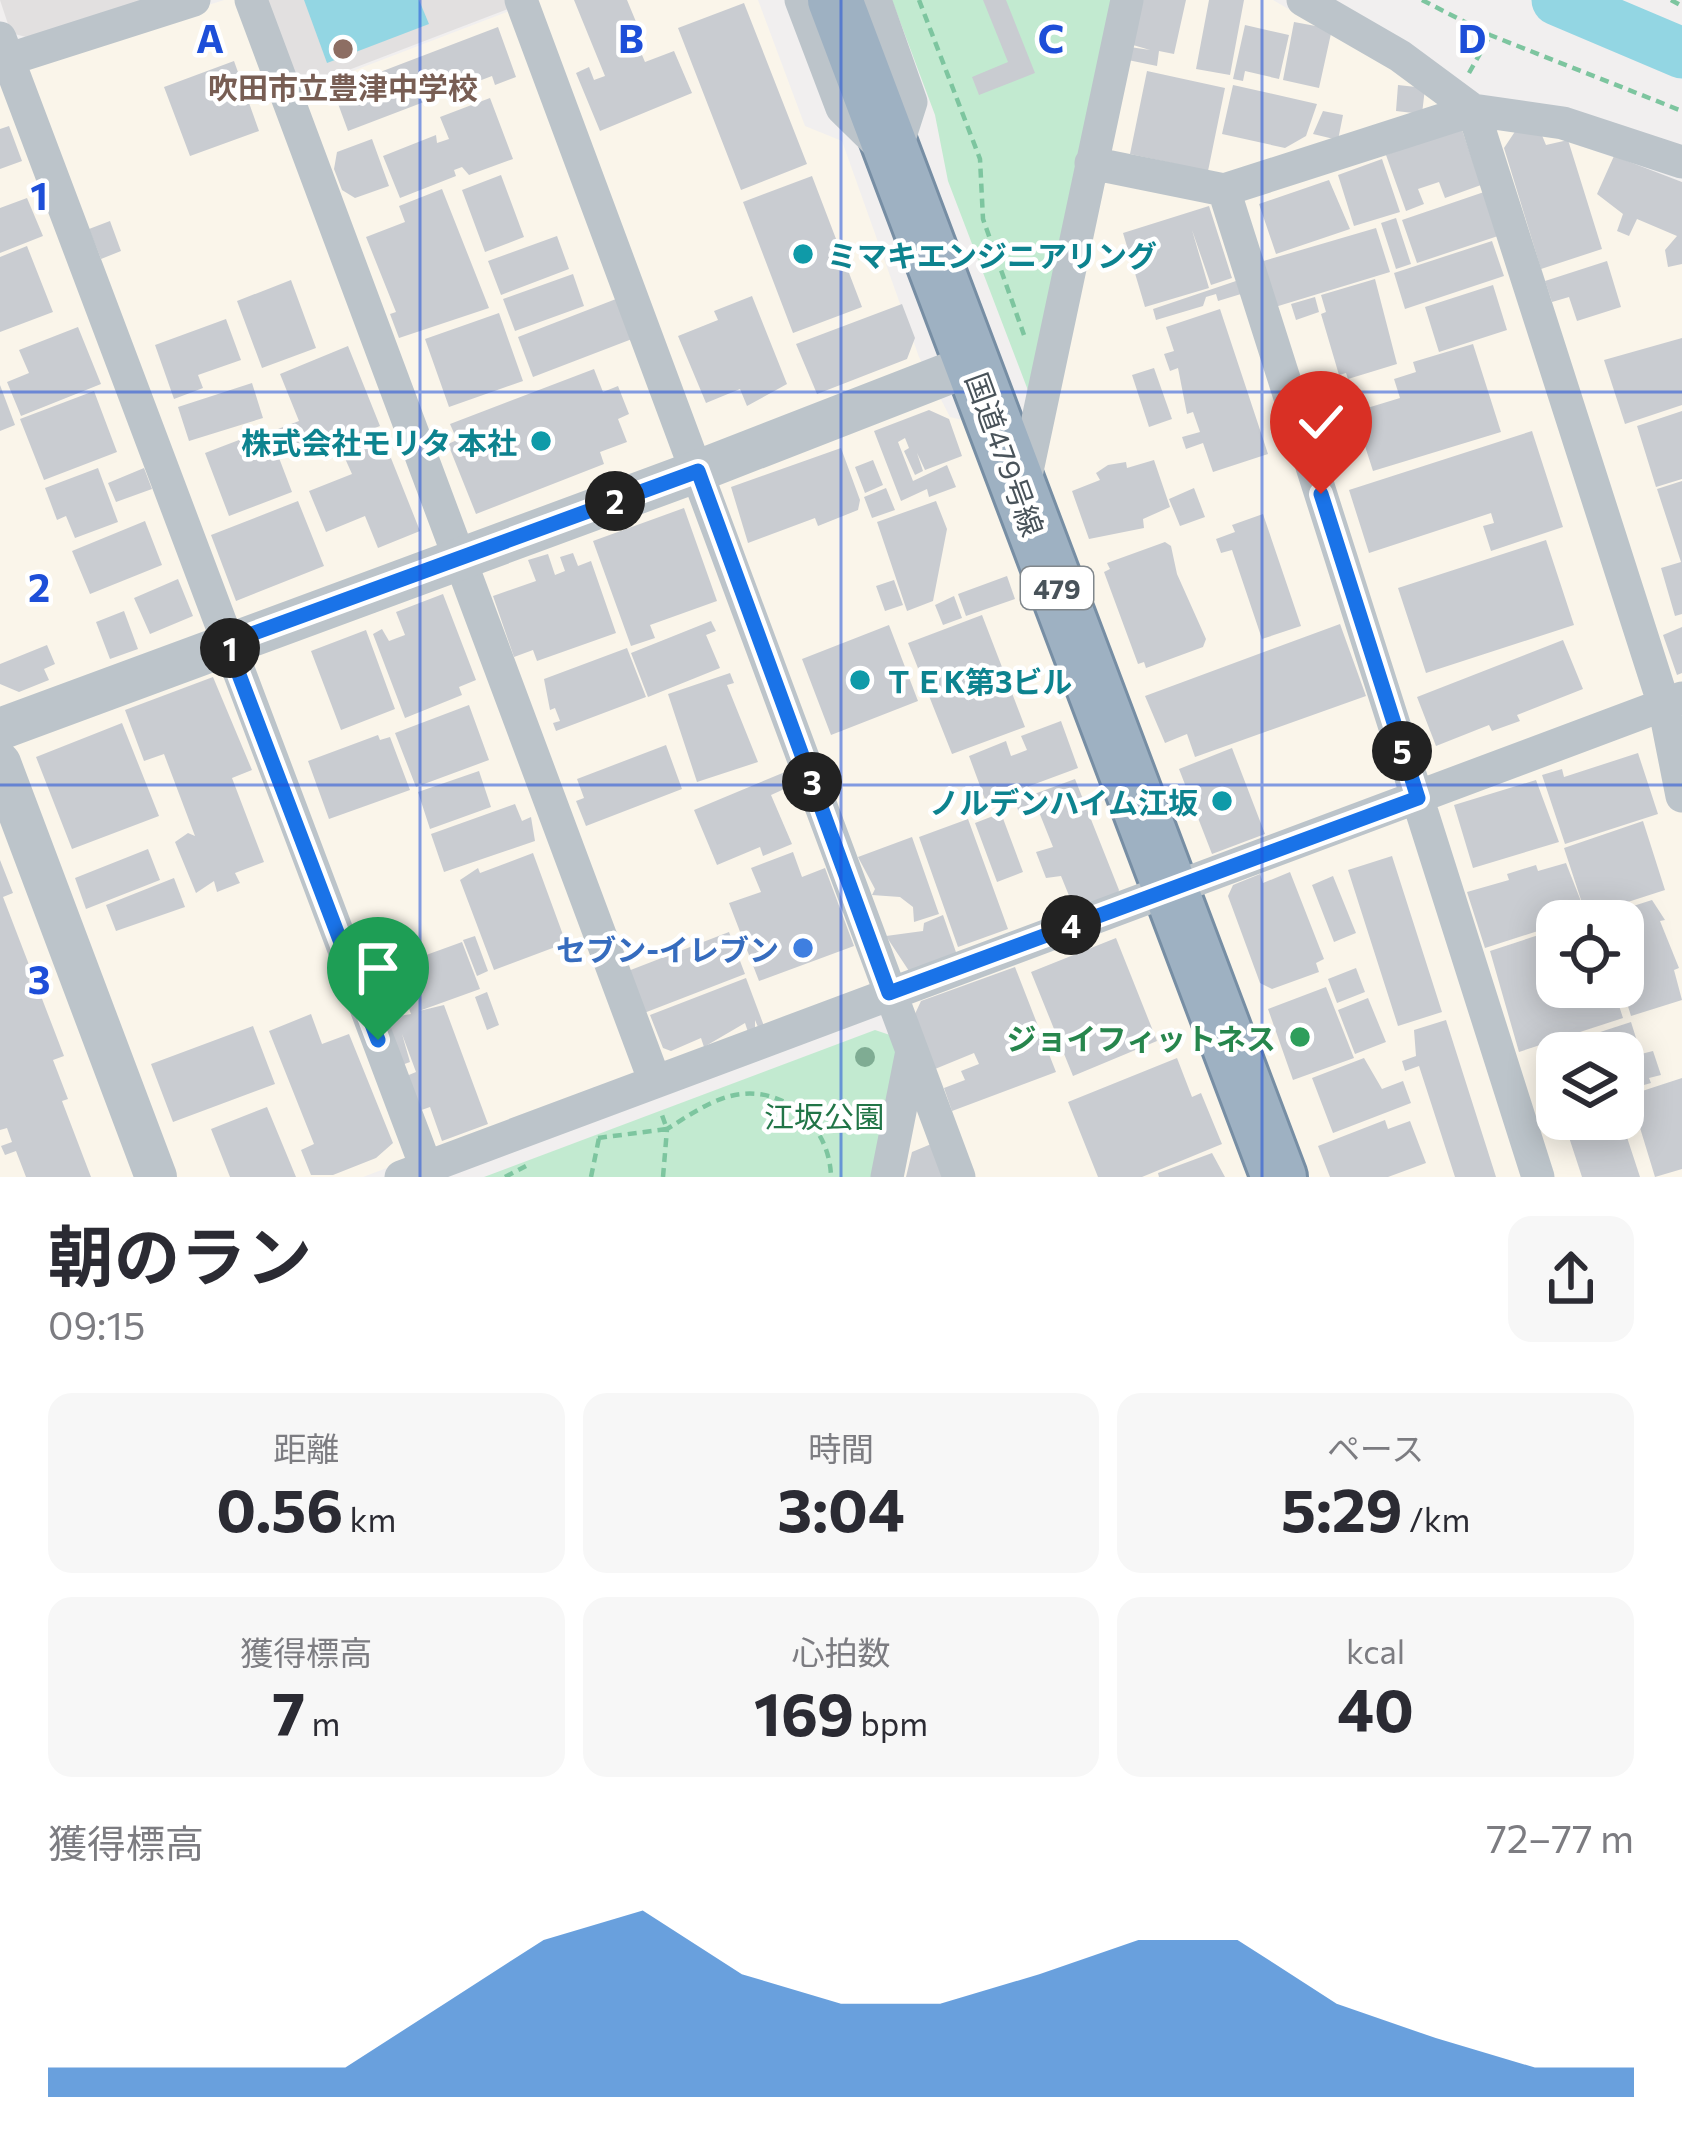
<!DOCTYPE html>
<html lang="ja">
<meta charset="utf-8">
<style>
:root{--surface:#fff;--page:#f7f7f7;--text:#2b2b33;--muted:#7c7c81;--accent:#2b79cf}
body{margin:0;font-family:Commissioner,"Noto Sans JP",sans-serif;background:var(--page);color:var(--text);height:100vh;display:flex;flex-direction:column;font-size:45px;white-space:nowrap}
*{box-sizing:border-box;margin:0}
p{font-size:39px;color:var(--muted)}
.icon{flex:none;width:66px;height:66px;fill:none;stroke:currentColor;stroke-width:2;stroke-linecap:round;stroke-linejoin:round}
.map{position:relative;height:1177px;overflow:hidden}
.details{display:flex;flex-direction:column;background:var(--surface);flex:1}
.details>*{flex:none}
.tools{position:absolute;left:1536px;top:900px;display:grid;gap:24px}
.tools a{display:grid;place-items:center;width:108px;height:108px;border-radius:24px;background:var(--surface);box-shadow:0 6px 30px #0003;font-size:60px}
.pin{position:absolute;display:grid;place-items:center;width:102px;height:102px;color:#fff;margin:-123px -51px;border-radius:50% 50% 50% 0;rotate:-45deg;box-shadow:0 0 12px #0007}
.pin .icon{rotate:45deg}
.km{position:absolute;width:60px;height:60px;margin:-30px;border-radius:50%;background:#222;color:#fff;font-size:33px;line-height:60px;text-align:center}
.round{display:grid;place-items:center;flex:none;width:126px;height:126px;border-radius:24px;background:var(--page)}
.head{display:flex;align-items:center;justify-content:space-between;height:204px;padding:0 48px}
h1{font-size:66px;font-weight:700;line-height:90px}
.metrics{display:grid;grid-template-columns:repeat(3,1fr);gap:18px;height:204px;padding:12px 48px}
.metrics div{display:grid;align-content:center;border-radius:24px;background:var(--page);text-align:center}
.metrics b{font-size:60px;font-weight:700}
.metrics small{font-size:33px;font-weight:400}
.metrics p{font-size:33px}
.chart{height:336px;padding:24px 48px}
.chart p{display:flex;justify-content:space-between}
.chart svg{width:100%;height:216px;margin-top:12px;fill:var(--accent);opacity:.7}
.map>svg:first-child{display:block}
</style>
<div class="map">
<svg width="1682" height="1177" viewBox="0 0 1682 1177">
<rect width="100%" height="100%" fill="#f1efef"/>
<path fill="#faf5ea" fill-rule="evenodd" d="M224 0H261L298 92 512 10 509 0H758L805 126 842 141 919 357 950 417 1045 440 1140 0H1273L1430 92 1682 182V1177H899L896 975 363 1177H0V72ZM1557 921H1623V987H1557ZM1557 1053H1623V1119H1557Z"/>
<path fill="#e2e0e0" d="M0 0H144L26 37 11 33Z
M266 0H505L508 9 299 89Z"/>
<path fill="#c2ead0" d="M892 0H1113L1029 393 948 181 935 115Z
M875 1030 893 1036 900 1056 874 1177H484Z"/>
<path fill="#93d6e3" d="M419 0 429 24 327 63 304 0Z"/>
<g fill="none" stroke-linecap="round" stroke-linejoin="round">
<path stroke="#93d6e3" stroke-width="51" d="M1557 0 1682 53"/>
</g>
<path fill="#c9ccd1" d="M574 0H627L646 46 639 48 645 62 674 51 692 93 600 131 576 73 589 67 594 80 605 76Z
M983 0H1006L1035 73 979 95 972 77 1008 62Z
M1143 0H1186L1174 54 1159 51 1157 66 1128 60 1130 47 1150 50 1133 45Z
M1209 0H1244L1230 75 1196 69Z
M744 3 807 164 741 190 678 28Z
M1294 22 1332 29 1319 88 1283 80Z
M1245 25 1289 35 1279 79 1245 71 1243 81 1233 79Z
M498 27 516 77 495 85 492 76 348 131 333 90Z
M234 61 259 131 190 156 164 87Z
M1147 71 1225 88 1208 171 1130 154Z
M1233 85 1317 104 1306 136 1285 148 1222 134Z
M1398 85 1425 88 1422 114 1396 111Z
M490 98 513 159 469 175 462 167 454 170 456 176 400 198 383 156 436 135 437 143 449 139 440 117Z
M1323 111 1343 115 1338 140 1313 134Z
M9 126 22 161 0 169V129Z
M1461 127 1481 185 1445 198 1439 182 1418 189 1424 204 1406 211 1386 155Z
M1518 127 1541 133 1546 145 1568 140 1602 249 1541 269 1504 148Z
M372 139 389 186 355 198 342 190 334 169 337 152Z
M1614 156 1682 182V264L1668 267 1665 250 1677 236 1637 219 1629 236 1617 231 1623 214 1597 194Z
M1382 159 1400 212 1354 226 1338 175Z
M501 175 524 237 485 252 462 190Z
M812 176 862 307 793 333 743 202Z
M1329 180 1350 229 1276 254 1259 204Z
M442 189 489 308 399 338 390 314 396 312 366 237 405 222 399 206Z
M1484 192 1498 236 1417 263 1402 220Z
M27 198 43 236 0 253V208Z
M1209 206 1232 278 1211 285 1192 230 1209 288 1145 307 1123 233Z
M1396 218 1411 264 1396 269 1381 223Z
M110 221 121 251 101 259 89 229Z
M1376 228 1390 272 1275 307 1260 262Z
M557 236 569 269 501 295 488 261Z
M1492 241 1504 276 1405 309 1394 273Z
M27 246 53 312 0 332V257Z
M1607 261 1621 307 1577 321 1569 297 1552 302 1545 281Z
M573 274 584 306 515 331 503 299Z
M1375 279 1397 364 1348 379 1346 373 1339 375 1321 314 1326 312 1321 295Z
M291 280 316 348 262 368 237 301Z
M1236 281 1241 294 1218 301 1216 294 1206 297 1203 306 1156 320 1153 309Z
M1493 285 1507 330 1439 352 1425 307Z
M752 296 787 384 747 406 740 389 706 403 678 336 718 320 714 311Z
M1315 297 1319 312 1296 320 1291 304Z
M616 299 632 339 533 377 518 337Z
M902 304 915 338 907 359 817 394 796 344Z
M1220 309 1268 454 1213 472 1203 443 1186 449 1182 437 1200 432 1193 412 1187 414 1178 368 1170 371 1164 354 1174 351 1166 327Z
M499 313 523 381 449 407 425 339Z
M226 319 241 360 198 375 203 388 174 399 155 345Z
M78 327 101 384 21 416 7 382 29 373 19 350Z
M1682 338V405L1625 424 1604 360Z
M1473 344 1501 432 1373 471 1354 412 1400 398 1394 379 1416 372 1413 362Z
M348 346 380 426 304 457 300 447 288 452 278 429 299 421 280 374Z
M1154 368 1172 419 1149 427 1132 375Z
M594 369 603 392 618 386 629 414 618 419 627 442 600 452 604 464 476 514 448 444 457 440 450 424Z
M252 383 263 418 189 441 178 407Z
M0 385 15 425 0 431Z
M94 391 117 452 44 480 20 419Z
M929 410 949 419 962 456 925 470 917 453 923 471 915 475 904 451 909 448 905 438 898 442 913 481 947 465 956 487 929 497 927 489 901 501 874 431Z
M1682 411V479L1656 487 1637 426Z
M268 429 292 492 229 516 205 453Z
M1532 431 1563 527 1491 551 1483 526 1494 523 1491 513 1369 553 1349 490Z
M383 438 420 531 378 548 365 516 326 532 309 491 352 474 343 454Z
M841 448 860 500 858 510 818 526 815 518 748 543 731 487Z
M873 460 883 485 865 493 855 467Z
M1154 460 1170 507 1143 519 1144 528 1089 539 1072 491 1100 480 1096 473 1108 465 1126 462 1127 468Z
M98 468 118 522 75 538 66 516 57 520 45 488Z
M144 468 152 489 116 502 108 483Z
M1682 481V614L1675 616 1661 568 1681 562 1657 489Z
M886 488 895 510 872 518 864 497Z
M1194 488 1205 517 1180 526 1169 499Z
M298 501 324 566 236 601 211 535Z
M936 501 947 529 933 601 907 611 877 522Z
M684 508 717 601 650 625 655 638 631 646 593 541Z
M1263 514 1301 626 1262 639 1232 550 1221 553 1216 539 1235 532 1232 525Z
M145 521 162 565 90 594 72 551Z
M1546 540 1574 625 1426 673 1398 588Z
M1165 542 1171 546 1177 574 1206 639 1203 647 1146 668 1144 662 1138 664 1104 572 1110 569 1107 563Z
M573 553 578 566 591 561 616 633 537 661 533 650 514 657 493 596 536 581 528 560 548 554 555 575 565 571 560 557Z
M1007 576 1015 599 966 616 958 594Z
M178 579 193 616 150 634 134 598Z
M894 580 903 605 885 611 876 586Z
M443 594 476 680 459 687 462 695 405 718 373 634 382 629 389 641 405 635 396 612Z
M954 596 962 618 943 625 935 605Z
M124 611 138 649 110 659 96 622Z
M982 615 1025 727 952 754 908 643Z
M711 621 716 631 706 635 720 668 648 697 631 653Z
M1340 624 1366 696 1195 757 1187 734 1165 743 1145 696Z
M889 625 918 701 831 735 802 659Z
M1682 627V673L1677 675 1663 635Z
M366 630 395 709 341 730 311 651Z
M1563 640 1583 689 1517 715 1520 721 1492 731 1489 725 1436 746 1417 697Z
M47 645 55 664 44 669 49 680 19 692 0 684V664Z
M627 648 646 697 556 731 553 723 560 721 555 708 550 710 544 679Z
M730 673 734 683 727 685 758 762 697 782 668 694Z
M213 677 252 770 232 778 264 862 235 873 240 883 217 892 214 881 196 893 175 842 188 833 195 836 164 754 144 761 125 710Z
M469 705 489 760 416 787 395 733Z
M1061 721 1078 768 986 802 969 756 1006 741 1011 756 1027 750 1021 736Z
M122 723 159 816 72 849 36 757Z
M378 735 380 740 390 737 410 790 329 819 308 761Z
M666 745 682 789 586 826 576 801 584 798 577 779Z
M1232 748 1265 834 1212 854 1179 769Z
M1638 753 1658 814 1565 844 1542 775 1562 769 1564 777Z
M479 771 491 807 430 829 418 792Z
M785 772 791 786 771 795 792 844 763 856 760 847 717 865 694 810Z
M1075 779 1119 890 1115 900 1083 910 1081 902 1072 903 1061 876 1046 878 1036 852 1053 847 1037 807 1019 813 1015 801Z
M1536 780 1559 842 1473 868 1454 805Z
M515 804 522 821 531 817 535 841 444 872 431 834Z
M1001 813 1023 872 997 882 975 823Z
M968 819 1008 929 958 947 919 837Z
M1643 821 1665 890 1485 948 1467 892 1509 880 1507 874 1536 865 1538 871 1566 863 1584 909 1564 848Z
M912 837 939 914 914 922 913 907 900 897 872 895 875 889 858 857Z
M148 849 160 880 86 909 75 878Z
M793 852 802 877 825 868 854 946 759 981 729 903 761 892 751 868Z
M533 853 566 943 494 970 460 880 478 868 480 873Z
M1392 856 1442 1012 1398 1026 1348 870Z
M0 860 13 893 3 897 64 1056 53 1060 68 1099 62 1101 91 1177H26L16 1151 5 1155 1 1146 12 1142 7 1128 0 1130Z
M1290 872 1324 959 1316 963 1319 972 1272 989 1260 983 1228 896 1233 885 1260 874 1263 883Z
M1333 876 1356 933 1334 942 1312 885Z
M174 878 185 907 116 931 106 905Z
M1652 900 1665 920 1660 921 1679 968 1674 970 1682 1000 1631 1016 1622 987 1623 921 1599 917Z
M943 915 957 955 909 971 886 936 923 931 924 923Z
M1557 929V987H1613L1623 1018 1519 1052 1490 951Z
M729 932 745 974 644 1013 628 971Z
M475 936 488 971 477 976 463 940Z
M1116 938 1157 1041 1073 1076 1031 972Z
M462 942 480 989 419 1011 444 1005 488 1124 442 1141 430 1107 416 1112 404 1077 416 1072 402 1034 410 1062 399 1066 382 1019 411 1014 393 967Z
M1015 967 1056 1072 952 1111 944 1088 965 1080 961 1071 979 1064 974 1053 935 1069 915 1014 921 1001Z
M1356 968 1365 992 1337 1003 1328 979Z
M746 978 764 1026 758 1027 755 1020V1029L748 1032 745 1023 704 1047 701 1038 671 1051 663 1048 650 1015Z
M1326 987 1354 1058 1293 1080 1268 1009Z
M487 992 499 1025 487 1030 475 997Z
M1368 998 1386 1042 1355 1054 1338 1010Z
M311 1014 322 1044 349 1034 393 1143 376 1158 333 1175H311L301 1150 314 1144 269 1031Z
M1446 1020 1496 1177H1455L1419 1066 1405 1071 1402 1061 1416 1056 1414 1030Z
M1631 1022 1641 1054 1653 1051 1661 1075 1649 1078 1651 1083 1623 1091V1053H1557L1556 1063 1551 1048Z
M253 1026 275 1084 173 1122 151 1064Z
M1177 1058 1192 1097 1201 1093 1222 1144 1142 1177H1098L1068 1102Z
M1364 1058 1382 1089 1403 1081 1411 1103 1333 1133 1312 1078Z
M1682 1078V1169L1655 1177 1630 1095Z
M267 1107 296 1177H230L211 1129Z
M1574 1119H1621L1640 1177H1582L1564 1122Z
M1385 1120 1388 1129 1410 1121 1426 1163 1388 1177H1330L1318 1146Z
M936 1142 949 1177H906L912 1152Z
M1212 1153 1225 1177H1159L1158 1173Z"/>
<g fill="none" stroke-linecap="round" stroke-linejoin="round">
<g stroke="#778ea4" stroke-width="60">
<path id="trunk" d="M835 0 1279 1177"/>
</g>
<path stroke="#7dc59f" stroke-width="4.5" stroke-dasharray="9 6" stroke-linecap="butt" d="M919 0 980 159 983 219 1024 335
M1422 0 1490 35 1682 111
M1671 0 1682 6
M1469 73 1490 36
M598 1138 667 1129 662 1115
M505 1177 526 1166
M591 1177 599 1138
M663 1177 667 1129C685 1118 706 1103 727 1097 781 1081 830 1124 831 1177"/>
<path stroke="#bcc4ca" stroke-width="33" d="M251 0 655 1082
M521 0 959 1177
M801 0 842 108 893 158 911 102 875 0
M1303 0 1400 56 1473 110 1563 123 1682 162
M0 38 426 1167
M0 62 194 0
M1091 163 1224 190 1473 110 1664 705 1682 796
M1224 190 1538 1177
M1024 485 1127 0
M401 1177 1682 698
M887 1177 911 1056"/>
<path stroke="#bcc4ca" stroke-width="42" d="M0 729 698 471 973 364
M0 763 156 1177"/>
<use href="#trunk" stroke="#9eb1c2" stroke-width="54"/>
</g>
<circle fill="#7fac93" cx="865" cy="1057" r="10"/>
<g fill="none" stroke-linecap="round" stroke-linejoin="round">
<g stroke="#fff" stroke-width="24">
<path id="route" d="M378 1040 227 643 698 471 889 993 1418 798 1321 494"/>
</g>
<use href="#route" stroke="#1a73e8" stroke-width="15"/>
</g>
<path fill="none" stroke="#1d4ed8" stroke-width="3" stroke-opacity="0.55" d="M420 0V1177M841 0V1177M1262 0V1177M0 392H1682M0 785H1682"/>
<circle fill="#8d6e63" stroke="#fff" stroke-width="4.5" cx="343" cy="49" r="12"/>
<g fill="#0f9aa8" stroke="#fff" stroke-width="4.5">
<circle cx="803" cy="254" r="12"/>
<circle cx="541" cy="441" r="12"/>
<circle cx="860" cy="680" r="12"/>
<circle cx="1222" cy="801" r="12"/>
</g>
<circle fill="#3f7fe0" stroke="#fff" stroke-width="4.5" cx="803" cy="948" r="12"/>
<circle fill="#2e9e5b" stroke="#fff" stroke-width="4.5" cx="1300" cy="1037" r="12"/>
<g text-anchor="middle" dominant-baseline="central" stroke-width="9" stroke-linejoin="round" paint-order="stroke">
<rect fill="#fff" stroke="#80878c" stroke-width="3" x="1021" y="567" width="72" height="42" rx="9"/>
<g font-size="27" font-weight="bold" fill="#49535a">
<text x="1057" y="588">479</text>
</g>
<g font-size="30" font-weight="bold" fill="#785e54" stroke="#fff">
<text x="343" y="86">吹田市立豊津中学校</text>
</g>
<g font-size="30" font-weight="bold" fill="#0d838f" stroke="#fff" text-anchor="start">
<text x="827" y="254">ミマキエンジニアリング</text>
<text x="517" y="441" text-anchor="end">株式会社モリタ 本社</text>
<text x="884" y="680">ＴＥK第3ビル</text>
<text x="1198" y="801" text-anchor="end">ノルデンハイム江坂</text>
</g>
<g font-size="30" fill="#49535a" stroke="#fff">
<text transform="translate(1006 454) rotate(70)">国道479号線</text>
</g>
<g font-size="30" font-weight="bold" fill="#366cbe" stroke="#fff" text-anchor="end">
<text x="779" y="948">セブン-イレブン</text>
</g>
<g font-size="30" font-weight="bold" fill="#27864d" stroke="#fff" text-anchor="end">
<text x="1276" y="1037">ジョイフィットネス</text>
</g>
<g font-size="30" fill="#217547" stroke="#fff">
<text x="824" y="1115">江坂公園</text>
</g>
</g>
<g font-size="39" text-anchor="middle" font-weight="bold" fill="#1d4ed8" stroke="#fff" stroke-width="9" stroke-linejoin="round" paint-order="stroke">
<text x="210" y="53">A</text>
<text x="631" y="53">B</text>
<text x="1051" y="53">C</text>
<text x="1472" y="53">D</text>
<text x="39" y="210">1</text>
<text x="39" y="602">2</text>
<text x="39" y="994">3</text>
</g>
</svg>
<div class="tools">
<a><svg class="icon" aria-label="locate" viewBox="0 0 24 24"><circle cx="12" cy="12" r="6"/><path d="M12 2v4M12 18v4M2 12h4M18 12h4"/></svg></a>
<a><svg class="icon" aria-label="layers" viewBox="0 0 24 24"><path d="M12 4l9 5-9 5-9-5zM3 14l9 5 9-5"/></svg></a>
</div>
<div class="pin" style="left:378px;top:1040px;background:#1e9e55"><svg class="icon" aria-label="arrive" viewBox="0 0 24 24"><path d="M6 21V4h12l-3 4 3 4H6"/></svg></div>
<div class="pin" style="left:1321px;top:494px;background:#d93025"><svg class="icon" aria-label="check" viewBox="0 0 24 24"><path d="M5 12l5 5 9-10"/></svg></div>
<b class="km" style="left:230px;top:648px">1</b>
<b class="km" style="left:615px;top:501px">2</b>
<b class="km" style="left:812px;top:782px">3</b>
<b class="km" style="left:1071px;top:925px">4</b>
<b class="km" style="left:1402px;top:751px">5</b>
</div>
<section class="details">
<div class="head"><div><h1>朝のラン</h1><p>09:15</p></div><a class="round"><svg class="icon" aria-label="share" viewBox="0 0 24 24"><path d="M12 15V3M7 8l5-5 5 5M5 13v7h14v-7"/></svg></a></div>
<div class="metrics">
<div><p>距離</p><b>0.56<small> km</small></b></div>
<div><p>時間</p><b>3:04</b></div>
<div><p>ペース</p><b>5:29<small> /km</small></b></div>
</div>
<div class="metrics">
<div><p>獲得標高</p><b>7<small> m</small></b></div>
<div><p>心拍数</p><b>169<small> bpm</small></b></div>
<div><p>kcal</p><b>40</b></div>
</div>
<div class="chart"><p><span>獲得標高</span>72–77 m</p>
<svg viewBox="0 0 160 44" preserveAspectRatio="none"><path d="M0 44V38L10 38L20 38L30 38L40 25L50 12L60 6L70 19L80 25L90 25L100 19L110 12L120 12L130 25L140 32L150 38L160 38V44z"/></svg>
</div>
</section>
